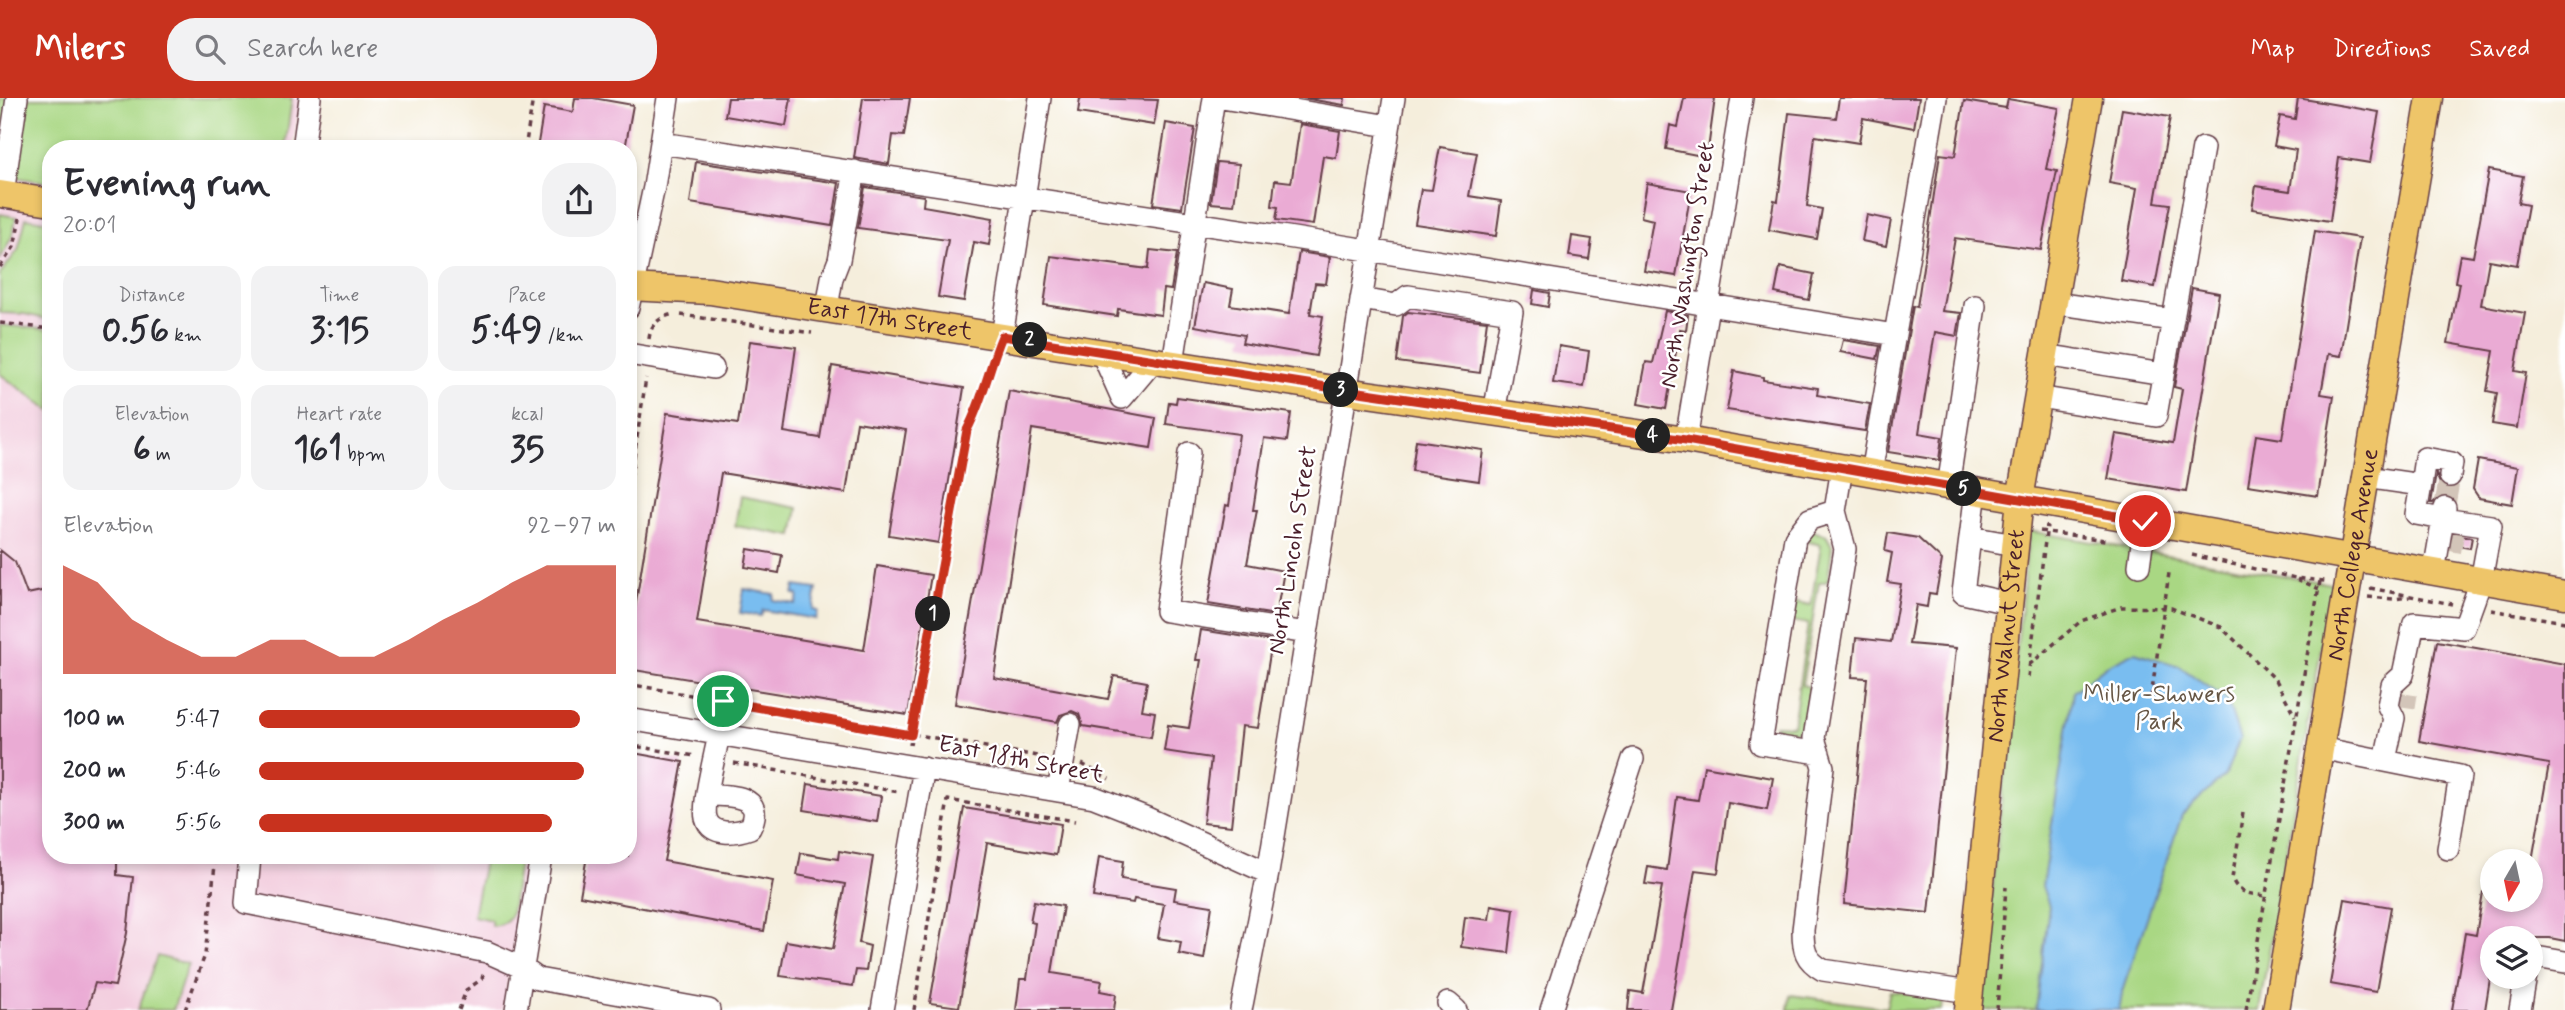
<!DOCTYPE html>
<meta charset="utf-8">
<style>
:root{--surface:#fff;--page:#f2f2f3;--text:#2b2b33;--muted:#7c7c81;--accent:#c8321e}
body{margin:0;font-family:Mynerve,sans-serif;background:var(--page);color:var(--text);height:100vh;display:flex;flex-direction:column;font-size:26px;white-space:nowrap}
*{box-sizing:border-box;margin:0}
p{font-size:23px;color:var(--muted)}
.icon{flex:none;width:38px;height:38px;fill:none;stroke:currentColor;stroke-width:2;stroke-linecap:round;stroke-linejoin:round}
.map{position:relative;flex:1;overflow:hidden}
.drawer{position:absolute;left:42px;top:42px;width:595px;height:724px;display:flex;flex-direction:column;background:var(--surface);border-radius:28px;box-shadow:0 4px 10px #0003}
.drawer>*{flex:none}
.needle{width:46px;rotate:189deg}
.tools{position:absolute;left:2480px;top:751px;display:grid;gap:14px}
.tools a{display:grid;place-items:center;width:63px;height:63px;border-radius:50%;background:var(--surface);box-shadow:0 4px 10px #0003;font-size:35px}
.pin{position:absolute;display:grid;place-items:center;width:60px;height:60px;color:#fff;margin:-30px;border:4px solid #fff;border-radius:50%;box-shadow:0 2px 7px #0007}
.km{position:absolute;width:35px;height:35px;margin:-18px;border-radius:50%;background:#222;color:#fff;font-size:19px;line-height:35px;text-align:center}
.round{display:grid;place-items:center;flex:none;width:74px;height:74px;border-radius:28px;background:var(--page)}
.headline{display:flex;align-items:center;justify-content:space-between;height:119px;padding:0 21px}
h1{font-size:38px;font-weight:800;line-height:52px}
.metrics{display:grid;grid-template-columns:repeat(3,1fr);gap:10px;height:119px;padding:7px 21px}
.metrics div{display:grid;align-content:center;border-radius:18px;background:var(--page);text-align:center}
.metrics b{font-size:35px;font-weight:800}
.metrics small{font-size:19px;font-weight:400}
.metrics p{font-size:19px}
.chart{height:196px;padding:14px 21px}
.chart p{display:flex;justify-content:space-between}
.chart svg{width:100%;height:126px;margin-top:7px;fill:var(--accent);opacity:.7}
ul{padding:0 21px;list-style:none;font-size:23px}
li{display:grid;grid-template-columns:112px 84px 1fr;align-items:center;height:52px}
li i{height:18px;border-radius:9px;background:var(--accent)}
header{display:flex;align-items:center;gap:42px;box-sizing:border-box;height:98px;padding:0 35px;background:var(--accent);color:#fff}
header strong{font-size:33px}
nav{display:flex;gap:38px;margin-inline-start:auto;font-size:24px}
.search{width:490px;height:63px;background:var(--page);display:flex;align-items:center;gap:18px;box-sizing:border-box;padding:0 24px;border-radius:28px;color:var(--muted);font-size:26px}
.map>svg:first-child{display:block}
</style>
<header>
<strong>Milers</strong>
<div class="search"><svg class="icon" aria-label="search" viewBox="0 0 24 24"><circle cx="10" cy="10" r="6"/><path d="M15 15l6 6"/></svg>Search here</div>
<nav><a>Map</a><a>Directions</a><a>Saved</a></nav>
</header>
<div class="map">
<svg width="2565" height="912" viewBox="0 0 2565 912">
<rect width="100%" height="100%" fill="#fff"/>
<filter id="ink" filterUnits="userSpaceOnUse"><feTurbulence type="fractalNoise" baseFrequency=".0143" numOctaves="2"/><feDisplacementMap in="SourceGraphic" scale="14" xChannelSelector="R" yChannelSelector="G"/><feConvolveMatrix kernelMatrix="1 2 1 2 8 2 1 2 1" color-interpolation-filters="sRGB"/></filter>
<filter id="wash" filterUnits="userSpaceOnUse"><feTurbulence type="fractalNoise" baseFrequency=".00686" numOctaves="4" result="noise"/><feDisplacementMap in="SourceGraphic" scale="28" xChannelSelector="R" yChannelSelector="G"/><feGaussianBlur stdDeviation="1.57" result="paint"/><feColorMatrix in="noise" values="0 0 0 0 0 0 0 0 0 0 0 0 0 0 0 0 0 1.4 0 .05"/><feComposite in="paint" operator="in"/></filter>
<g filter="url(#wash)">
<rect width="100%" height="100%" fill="#f5eedc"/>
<path fill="#f3cfdf" d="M0 0H300L293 51H51V758H528L503 912H0Z"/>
<path fill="#a9d783" stroke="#7a7b57" stroke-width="2" d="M0 0H292L285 51H51V85L0 77Z
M0 116 16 119 13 136 0 162Z
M26 120 51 124V222L24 216 0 215V176L18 152Z
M0 227 51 232V313L0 276Z
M740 399 798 410 793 438 735 428Z
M1809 432 1826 437 1832 448 1828 481 1826 484H1819L1802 587 1810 589 1805 625 1800 633 1787 635 1776 632 1775 627 1793 628 1808 526 1791 523 1795 504 1811 507 1821 447 1805 443Z
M2029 433 2332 486 2259 912H1980Z
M485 758H520L511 817C506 825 500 828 491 828V822L473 818Z
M157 858 188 866 173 912H138Z
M1890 893 1943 900 1942 912H1788L1790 897 1886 910Z"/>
<path fill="#79bdf0" stroke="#626e8e" stroke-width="2" d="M795 488 817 491 813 512 818 513 816 521 763 512 761 518 740 515 744 491 774 496 773 502 796 506 798 497 793 496Z
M2135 554 2179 568 2227 602 2240 641 2225 677 2182 717 2123 891 2119 912H2036L2049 808 2042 788 2073 594 2106 568Z"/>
<g id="blocks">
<path fill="#eaabd4" d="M575 0H593L633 7 625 51H537L544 9 573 14Z
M728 0H791L786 28 725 18Z
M863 0H910L904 38 893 37 889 66 854 60Z
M1080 0 1158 2 1154 27 1078 15Z
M1303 0H1345L1344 7Z
M1684 0H1715L1707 59 1666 51 1670 27 1678 29Z
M1839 0H1919L1914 30 1863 20 1859 45 1815 38 1807 108 1822 111 1817 141 1769 132 1774 102 1778 103 1789 15 1836 20Z
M2298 0 2379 14 2370 65 2339 60 2330 123 2252 111 2256 88 2290 93 2296 52 2274 48 2280 18 2295 21Z
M2008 1 2059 10 2046 71 2057 73 2041 152 1955 140 1942 213 1961 215 1957 238 1935 234 1919 335 1942 339 1939 362 1888 354 1913 208 1917 209 1940 56 1955 58 1964 3 2006 10Z
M2122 11 2170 19 2155 104 2170 106 2155 189 2121 183 2137 90 2109 85Z
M1166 25 1195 30 1182 110 1153 106Z
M1300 26 1340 33 1336 60 1323 58 1313 127 1276 122 1278 109 1272 108 1275 82 1291 84 1292 80Z
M1440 49 1477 55 1469 98 1501 103 1496 138 1415 126 1421 91 1432 92Z
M696 64 839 85 832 128 690 105Z
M1217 64 1239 66 1234 107 1211 105Z
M2489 72 2523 78 2518 105 2528 107 2517 167 2489 162 2481 207 2525 215 2515 273 2526 275 2517 330 2492 326 2497 295 2487 293 2494 253 2448 245 2459 185 2455 184 2460 157 2473 159Z
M1647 85 1691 93 1676 178 1644 173 1653 122 1641 119Z
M865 89 924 98 923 108 993 120 989 147 974 144 964 203 938 199 948 142 858 130Z
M1867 117 1891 122 1886 148 1862 143Z
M2315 133 2360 140 2341 258 2328 256 2321 296 2334 298 2318 398 2248 387 2256 337 2282 341Z
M1572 138 1592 141 1589 161 1569 158Z
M1150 152 1177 155 1171 192 1164 191 1161 217 1118 211 1117 218 1044 207 1051 158 1148 171Z
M1299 154 1330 159 1326 186 1315 185 1310 216 1323 218 1316 258 1242 245 1244 237 1195 228 1203 185 1233 191 1230 207 1289 216Z
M1780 169 1814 176 1809 202 1775 195Z
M2192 190 2219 195 2186 394 2108 381 2116 336 2173 345 2182 291 2174 289Z
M1534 192 1550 195 1548 209 1532 206Z
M1665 213 1688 217 1686 232 1680 231 1666 311 1638 306 1646 264 1653 265Z
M1408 214 1487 223 1480 275 1397 264 1403 218Z
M1843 242 1880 248 1877 261 1840 254Z
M750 243 796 249 784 334 820 340 832 268 964 290 939 445 889 437 906 332 857 324 846 395 721 375 697 524 864 552 877 468 931 477 908 617 628 571V553L667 315 738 326Z
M1559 248 1589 253 1584 289 1553 285Z
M1734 273 1763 279V282L1818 290 1817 297 1870 306 1865 333 1727 312Z
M1009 293 1156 320 1151 350 1032 331 994 580 1108 601 1114 578 1147 584 1142 612 1155 614 1151 639 1083 628 1079 616 1072 613 1060 617 1057 624 955 606Z
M1177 299 1291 315 1287 343 1264 340 1253 412H1257L1247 466 1284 473 1276 517 1208 506 1226 407 1229 408 1239 336 1166 326 1169 304 1176 305Z
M1416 342 1483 352 1479 383 1412 373Z
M2478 362 2518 369 2512 406 2479 400 2473 391Z
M2436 376 2441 388 2452 391 2451 399 2440 398 2433 405H2431Z
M1888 435 1918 440 1942 462 1936 496 1929 495 1927 509 1916 507 1909 546 1956 550 1929 815 1844 806 1867 580 1852 579 1856 540 1891 544 1901 486 1887 484 1892 455 1885 453Z
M2454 436 2472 439 2470 450 2452 447Z
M748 451 782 457 779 475 745 469Z
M0 452 15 464 27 496 51 491V758H117V777L133 779 127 835 115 888 95 885 87 912H0Z
M1201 532 1272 543 1258 630 1242 628 1231 728 1203 725 1211 660 1164 653 1168 627 1189 630 1201 562H1196Z
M2437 543 2565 566V843L2550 840H2492V868L2485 912H2452L2465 835 2476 837 2483 794 2492 795V802H2530V774L2549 666 2419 643Z
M628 654 683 664 664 763 773 783 764 833 580 798 587 758H628Z
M1704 668 1773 680 1767 712 1728 705 1718 775 1695 772 1671 912H1628L1630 893 1643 895 1662 788 1645 786 1648 769 1667 772 1677 699 1698 702Z
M808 686 881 698 877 724 804 712Z
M964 710 1061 726 1056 757 987 745 959 909 930 905Z
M839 753 873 759 859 845 870 848 866 873 856 872 853 888 780 878 786 843 833 851 845 786 797 777 801 755 838 761Z
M1099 759 1123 763 1121 781 1176 790 1174 802 1212 808 1204 861 1179 856 1181 844 1158 840 1164 806 1134 801 1133 805 1093 799Z
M2345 801 2391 809 2376 894 2330 886Z
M1034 803 1063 808 1052 875 1102 883 1100 893 1116 896 1114 912H1016L1020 881H1027L1035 825 1030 824Z
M1491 807 1514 811 1509 855 1461 849 1465 819 1489 822Z"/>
</g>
</g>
<g filter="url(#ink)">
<use href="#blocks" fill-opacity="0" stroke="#643e46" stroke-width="2"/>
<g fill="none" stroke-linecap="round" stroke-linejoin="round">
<path stroke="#d3c5b9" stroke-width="21" stroke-dasharray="21 10" stroke-linecap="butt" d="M2445 407 2450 378
M2442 441 2471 446
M2405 609 2407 596"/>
<g stroke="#643e46" stroke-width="24">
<path id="minor" d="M1222 0 1389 28
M661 45 1287 139 1895 237
M303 51 310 0
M3 96 17 0
M1361 201 1396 207 1408 198 1512 214 1494 315
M2054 205 2173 222
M628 210 654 89 668 0
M827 210 832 180 839 162 855 73
M1002 238 1040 0
M1101 253 1122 300 1154 262
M628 256 713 270
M2045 257 2163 276
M1173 265 1214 0
M2038 299 2156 318 2203 50
M1686 342 1742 0
M1189 355 1166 513 1307 535
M1842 370 1835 413 1845 451 1814 640 1823 669 1803 832C1803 852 1805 862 1823 872L1969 894
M1871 375 1936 0
M2366 379 2421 387 2425 360 2452 365 2450 378
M2421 387 2416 416 2443 421 2445 410
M1948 389 1975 208
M1976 393 1963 495 2008 505
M1970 439 2015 447
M2139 468 2145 423
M628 621 1094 699 1147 720 1268 775
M2320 650 2460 678 2448 751
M1819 655 1761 646 1795 440 1810 421 1835 413
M2385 662 2394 620 2388 608 2392 587 2403 577 2414 525 2464 530 2481 483 2491 428 2443 421 2434 474
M1058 693 1070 626
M708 697C729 697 767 697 750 730 736 735 711 739 706 720 702 705 716 654 719 636
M250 758 246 805 487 854 523 870 538 881 709 912
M2530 858 2565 864
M1448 905 1456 912
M516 912 541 758
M882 912 924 670
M1241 912 1268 775 1394 0
M1551 912 1633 661
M2520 912 2526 878"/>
</g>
<g stroke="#643e46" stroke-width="29">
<g id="major">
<path d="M0 96 51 104"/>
<path id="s1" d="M628 189 710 193 1346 293 1686 342 2565 497"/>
<path id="s2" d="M1968 912 2020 401 2089 0"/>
<path id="s3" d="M2276 912 2430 0"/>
</g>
</g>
<path stroke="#643e46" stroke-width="3.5" stroke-dasharray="5 5" stroke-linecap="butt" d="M525 51 533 0
M0 169 14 149 20 120
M681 217 812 235
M0 225 51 231
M649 241C651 225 659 220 673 216
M628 399 646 280
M2040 433 2105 442
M2192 457 2295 480 2325 483
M2297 481 2319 491
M2370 490 2452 506
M2368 499 2393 501 2409 499
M2491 512 2565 524
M2029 567 2081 523 2121 509 2171 510 2221 529 2276 582 2295 618
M2028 579 2047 427
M628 586 1043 659
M2151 599 2169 475
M628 647 695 658
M910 647 967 332 981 306 993 259
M734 665 899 694
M1082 666 1109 681
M2243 715 2232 780C2237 796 2251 796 2266 798
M185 912 205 857 216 758
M459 912 466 892 482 881 484 873
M914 912 948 702 1075 723
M1997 912 2006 789
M2246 912 2320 483"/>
<use href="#minor" stroke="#fff" stroke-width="21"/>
<use href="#major" stroke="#eec569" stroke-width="26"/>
</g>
</g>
<g fill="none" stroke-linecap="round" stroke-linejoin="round" filter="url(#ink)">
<g stroke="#fff" stroke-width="14">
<path id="route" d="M723 603 911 637 967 332C983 302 989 269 1002 238L1346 292 1686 342 2145 423"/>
</g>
<use href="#route" stroke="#c8321e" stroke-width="9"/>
</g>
<g text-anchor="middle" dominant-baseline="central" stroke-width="5" stroke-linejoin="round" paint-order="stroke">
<g font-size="24" fill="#4a1f2b" stroke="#fff">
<text transform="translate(1688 167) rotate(-81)">North Washington Street</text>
<text stroke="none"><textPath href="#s1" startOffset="264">East 17th Street</textPath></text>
<text transform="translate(1293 452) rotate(-81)">North Lincoln Street</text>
<text stroke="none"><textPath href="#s3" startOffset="462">North College Avenue</textPath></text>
<text stroke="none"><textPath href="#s2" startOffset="376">North Walnut Street</textPath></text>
<text transform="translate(1021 662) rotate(11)">East 18th Street</text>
</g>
<g font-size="24" fill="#665645" stroke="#fff">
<text x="2159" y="596">Miller-Showers<tspan x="2159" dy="28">Park</tspan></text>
</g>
</g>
</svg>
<div class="tools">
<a><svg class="needle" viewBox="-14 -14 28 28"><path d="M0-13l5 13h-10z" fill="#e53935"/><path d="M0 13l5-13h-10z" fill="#7c7c81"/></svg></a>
<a><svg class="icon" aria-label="layers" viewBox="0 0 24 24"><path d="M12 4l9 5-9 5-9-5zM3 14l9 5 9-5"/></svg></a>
</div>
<div class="pin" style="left:723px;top:603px;background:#1e9e55"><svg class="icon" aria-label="arrive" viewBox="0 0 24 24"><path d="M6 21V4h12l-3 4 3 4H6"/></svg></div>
<div class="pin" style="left:2145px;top:423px;background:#d93025"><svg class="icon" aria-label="check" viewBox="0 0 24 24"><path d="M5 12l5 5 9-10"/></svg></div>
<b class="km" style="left:933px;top:516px">1</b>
<b class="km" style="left:1030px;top:242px">2</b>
<b class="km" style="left:1341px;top:292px">3</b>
<b class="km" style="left:1653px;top:338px">4</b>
<b class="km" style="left:1964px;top:391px">5</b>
<section class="drawer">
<div class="headline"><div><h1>Evening run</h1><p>20:01</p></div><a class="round"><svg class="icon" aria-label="share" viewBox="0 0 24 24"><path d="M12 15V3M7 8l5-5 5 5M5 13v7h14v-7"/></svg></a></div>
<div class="metrics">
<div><p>Distance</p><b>0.56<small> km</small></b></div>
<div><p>Time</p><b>3:15</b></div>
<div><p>Pace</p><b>5:49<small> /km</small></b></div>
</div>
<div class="metrics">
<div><p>Elevation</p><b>6<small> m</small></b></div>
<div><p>Heart rate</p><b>161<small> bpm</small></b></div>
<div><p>kcal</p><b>35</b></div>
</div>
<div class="chart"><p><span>Elevation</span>92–97 m</p>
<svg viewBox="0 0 160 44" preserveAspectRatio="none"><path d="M0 44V6L10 12L20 25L30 32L40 38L50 38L60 32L70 32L80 38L90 38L100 32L110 25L120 19L130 12L140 6L150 6L160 6V44z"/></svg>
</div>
<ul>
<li><b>100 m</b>5:47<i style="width:90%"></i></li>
<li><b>200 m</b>5:46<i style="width:91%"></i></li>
<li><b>300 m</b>5:56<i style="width:82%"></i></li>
</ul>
</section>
</div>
